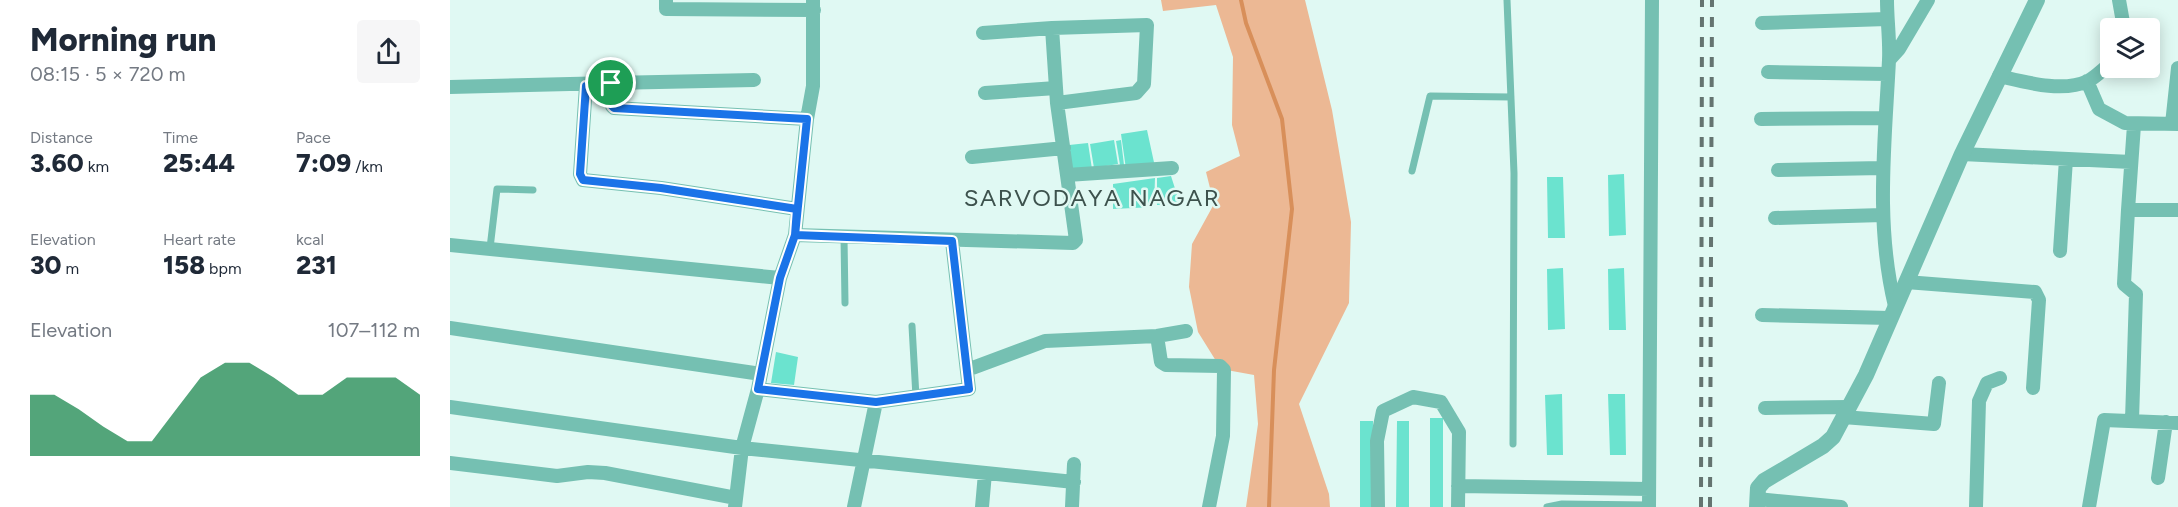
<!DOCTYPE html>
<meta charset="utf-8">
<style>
:root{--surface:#fff;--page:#f6f6f7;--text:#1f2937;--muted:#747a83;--accent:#0b8043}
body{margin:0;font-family:Figtree,sans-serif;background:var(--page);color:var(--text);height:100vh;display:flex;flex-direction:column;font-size:22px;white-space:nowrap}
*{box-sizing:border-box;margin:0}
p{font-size:20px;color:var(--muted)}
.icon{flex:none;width:33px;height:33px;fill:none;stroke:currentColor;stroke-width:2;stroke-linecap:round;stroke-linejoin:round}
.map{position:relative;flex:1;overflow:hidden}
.sheet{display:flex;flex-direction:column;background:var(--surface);width:450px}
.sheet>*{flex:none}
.controls{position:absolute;left:1650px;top:18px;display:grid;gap:12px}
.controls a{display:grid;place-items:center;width:60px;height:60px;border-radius:6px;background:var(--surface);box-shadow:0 3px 15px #0003;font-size:30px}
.pin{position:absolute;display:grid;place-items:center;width:51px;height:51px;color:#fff;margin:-26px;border:3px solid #fff;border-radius:50%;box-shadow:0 2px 6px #0007}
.round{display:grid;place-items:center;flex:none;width:63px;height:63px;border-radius:6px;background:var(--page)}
.head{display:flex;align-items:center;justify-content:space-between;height:102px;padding:0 30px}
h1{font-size:33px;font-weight:800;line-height:45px}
.metrics{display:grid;grid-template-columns:repeat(3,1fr);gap:9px;height:102px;padding:6px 30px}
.metrics div{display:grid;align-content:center}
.metrics b{font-size:26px;font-weight:800}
.metrics small{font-size:16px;font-weight:400}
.metrics p{font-size:16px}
.chart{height:168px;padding:12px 30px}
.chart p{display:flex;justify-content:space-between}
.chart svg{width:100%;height:108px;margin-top:6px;fill:var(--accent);opacity:.7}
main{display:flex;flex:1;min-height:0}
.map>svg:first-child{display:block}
</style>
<main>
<section class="sheet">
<div class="head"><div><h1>Morning run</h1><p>08:15 · 5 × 720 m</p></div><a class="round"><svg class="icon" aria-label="share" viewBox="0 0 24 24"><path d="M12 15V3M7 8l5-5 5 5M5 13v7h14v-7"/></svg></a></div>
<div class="metrics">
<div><p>Distance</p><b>3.60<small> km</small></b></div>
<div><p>Time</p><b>25:44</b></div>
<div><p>Pace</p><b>7:09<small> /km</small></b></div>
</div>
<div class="metrics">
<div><p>Elevation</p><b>30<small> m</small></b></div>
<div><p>Heart rate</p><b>158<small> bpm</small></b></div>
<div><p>kcal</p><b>231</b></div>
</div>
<div class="chart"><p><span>Elevation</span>107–112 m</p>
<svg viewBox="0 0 160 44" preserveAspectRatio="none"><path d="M0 44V19L10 19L20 25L30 32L40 38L50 38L60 25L70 12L80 6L90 6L100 12L110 19L120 19L130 12L140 12L150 12L160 19V44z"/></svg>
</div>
</section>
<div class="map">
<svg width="1728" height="507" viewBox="0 0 1728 507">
<rect width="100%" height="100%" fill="#e0f9f3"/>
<path fill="#ecb894" d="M711 0H855L882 110 901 222 899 303 849 404 879 494 880 507H796L808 424 804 375 771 369 748 332 739 287 742 244 764 204 756 172 790 156 782 125 783 57 766 5 713 11Z"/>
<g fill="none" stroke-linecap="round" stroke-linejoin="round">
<path stroke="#d88f5a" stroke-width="4" d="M791 0 796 23 832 119 842 209 824 370 819 507"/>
</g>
<path fill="#6be3cf" d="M697 130 705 167 676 169 671 134Z
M664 140 668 164 644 168 640 144Z
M671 140 674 165H670L666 141Z
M638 143 642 169 622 171 619 145Z
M1174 174 1176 235 1159 236 1158 175Z
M721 176 730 204 707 205V178Z
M1097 177H1113L1115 238H1098Z
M705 178 704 207 663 209V184Z
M1113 268 1115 329 1098 330 1097 269Z
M1174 268 1176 330H1159L1158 269Z
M326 352 348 357 344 385 321 383Z
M1112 394 1113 455H1097L1095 395Z
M1158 394H1175L1176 455H1160Z
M980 418H993V507H980Z
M910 421H923L922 507H910Z
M947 421H959V507H946Z"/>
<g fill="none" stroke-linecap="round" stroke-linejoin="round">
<path stroke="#75c0b2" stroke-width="7" d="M1057 0 1064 173 1063 444
M962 171 980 96 1061 97
M394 237 395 303
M40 248 47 189 83 190
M462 326 466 397
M1097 507 1112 504 1199 505"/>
<path stroke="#75c0b2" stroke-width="14" d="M216 0V9L364 10
M1437 0C1437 20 1440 40 1439 60 1435 142 1425 224 1445 306
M1669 0 1674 28
M1312 23 1437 19
M602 28 697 25 694 84 686 93 607 103
M533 33 602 28 607 103 617 175
M1439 60 1449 49 1478 0
M1318 72 1437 74
M1549 76C1575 82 1612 93 1638 81 1646 77 1653 69 1660 64
M1637 81 1649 109 1675 123 1728 124
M161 83 304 80
M136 86 130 174 133 180 211 188 347 209
M0 87 161 83 162 106 164 108 357 119
M535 93 606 88
M1311 119 1435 118
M1722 124 1728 68
M1512 154 1681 162
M522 157 614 148
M1328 170 1432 168
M1678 210 1684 125
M1325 218 1433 215
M345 235 623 243 626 240 617 175 722 168
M0 245 330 278
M1610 251 1616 159
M1456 282 1585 292 1589 300 1583 388
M1312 315 1440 318
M0 328 311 374
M707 336 711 362 716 365 770 366 774 370 773 436 759 507
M517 370 595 341 707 336 736 331
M308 389 426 402
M0 407 292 448 624 482
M1315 408 1399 407
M1393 417 1484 424 1489 383
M1682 420 1686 294 1674 284 1678 210H1728
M0 463 107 476 138 472 155 473 286 498
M1708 478 1716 422
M1008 486 1199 489
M1307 499 1391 507
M285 507 292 448 308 389 330 278 345 235 357 119 363 86V0
M404 507 426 402 519 389 502 241
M532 507 535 473
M622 507 624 464
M928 507 927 441 933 411 963 397 991 402 1009 432 1008 507
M1199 507 1202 0
M1526 507 1529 401 1537 383 1550 378
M1639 507 1654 420 1728 423"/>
<path stroke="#75c0b2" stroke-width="16" d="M1307 507 1308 488 1314 481 1373 446 1383 437 1416 375 1512 154 1587 0"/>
<path stroke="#647470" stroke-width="4" stroke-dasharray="10 10" stroke-linecap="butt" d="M1251 507 1252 0
M1260 507 1262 0"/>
</g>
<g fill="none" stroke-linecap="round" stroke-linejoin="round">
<g stroke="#fff" stroke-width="12">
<path id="route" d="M161 83 162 106 164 108 357 119 345 235 330 278 308 389 426 402 519 389 502 241 345 235 347 209 211 188 133 180 130 174 136 86 161 83"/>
</g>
<use href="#route" stroke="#1a73e8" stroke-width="8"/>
</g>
<g text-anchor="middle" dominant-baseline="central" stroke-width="5" stroke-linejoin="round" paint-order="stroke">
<g font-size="24" letter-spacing="1.5" fill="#3d524d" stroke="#e0f9f3">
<text x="642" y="197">SARVODAYA NAGAR</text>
</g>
</g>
</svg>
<div class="controls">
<a><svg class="icon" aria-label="layers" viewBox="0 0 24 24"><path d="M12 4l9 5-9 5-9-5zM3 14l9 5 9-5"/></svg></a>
</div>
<div class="pin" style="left:161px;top:83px;background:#1e9e55"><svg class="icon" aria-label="arrive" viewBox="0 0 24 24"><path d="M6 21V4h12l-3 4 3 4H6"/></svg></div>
</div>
</main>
